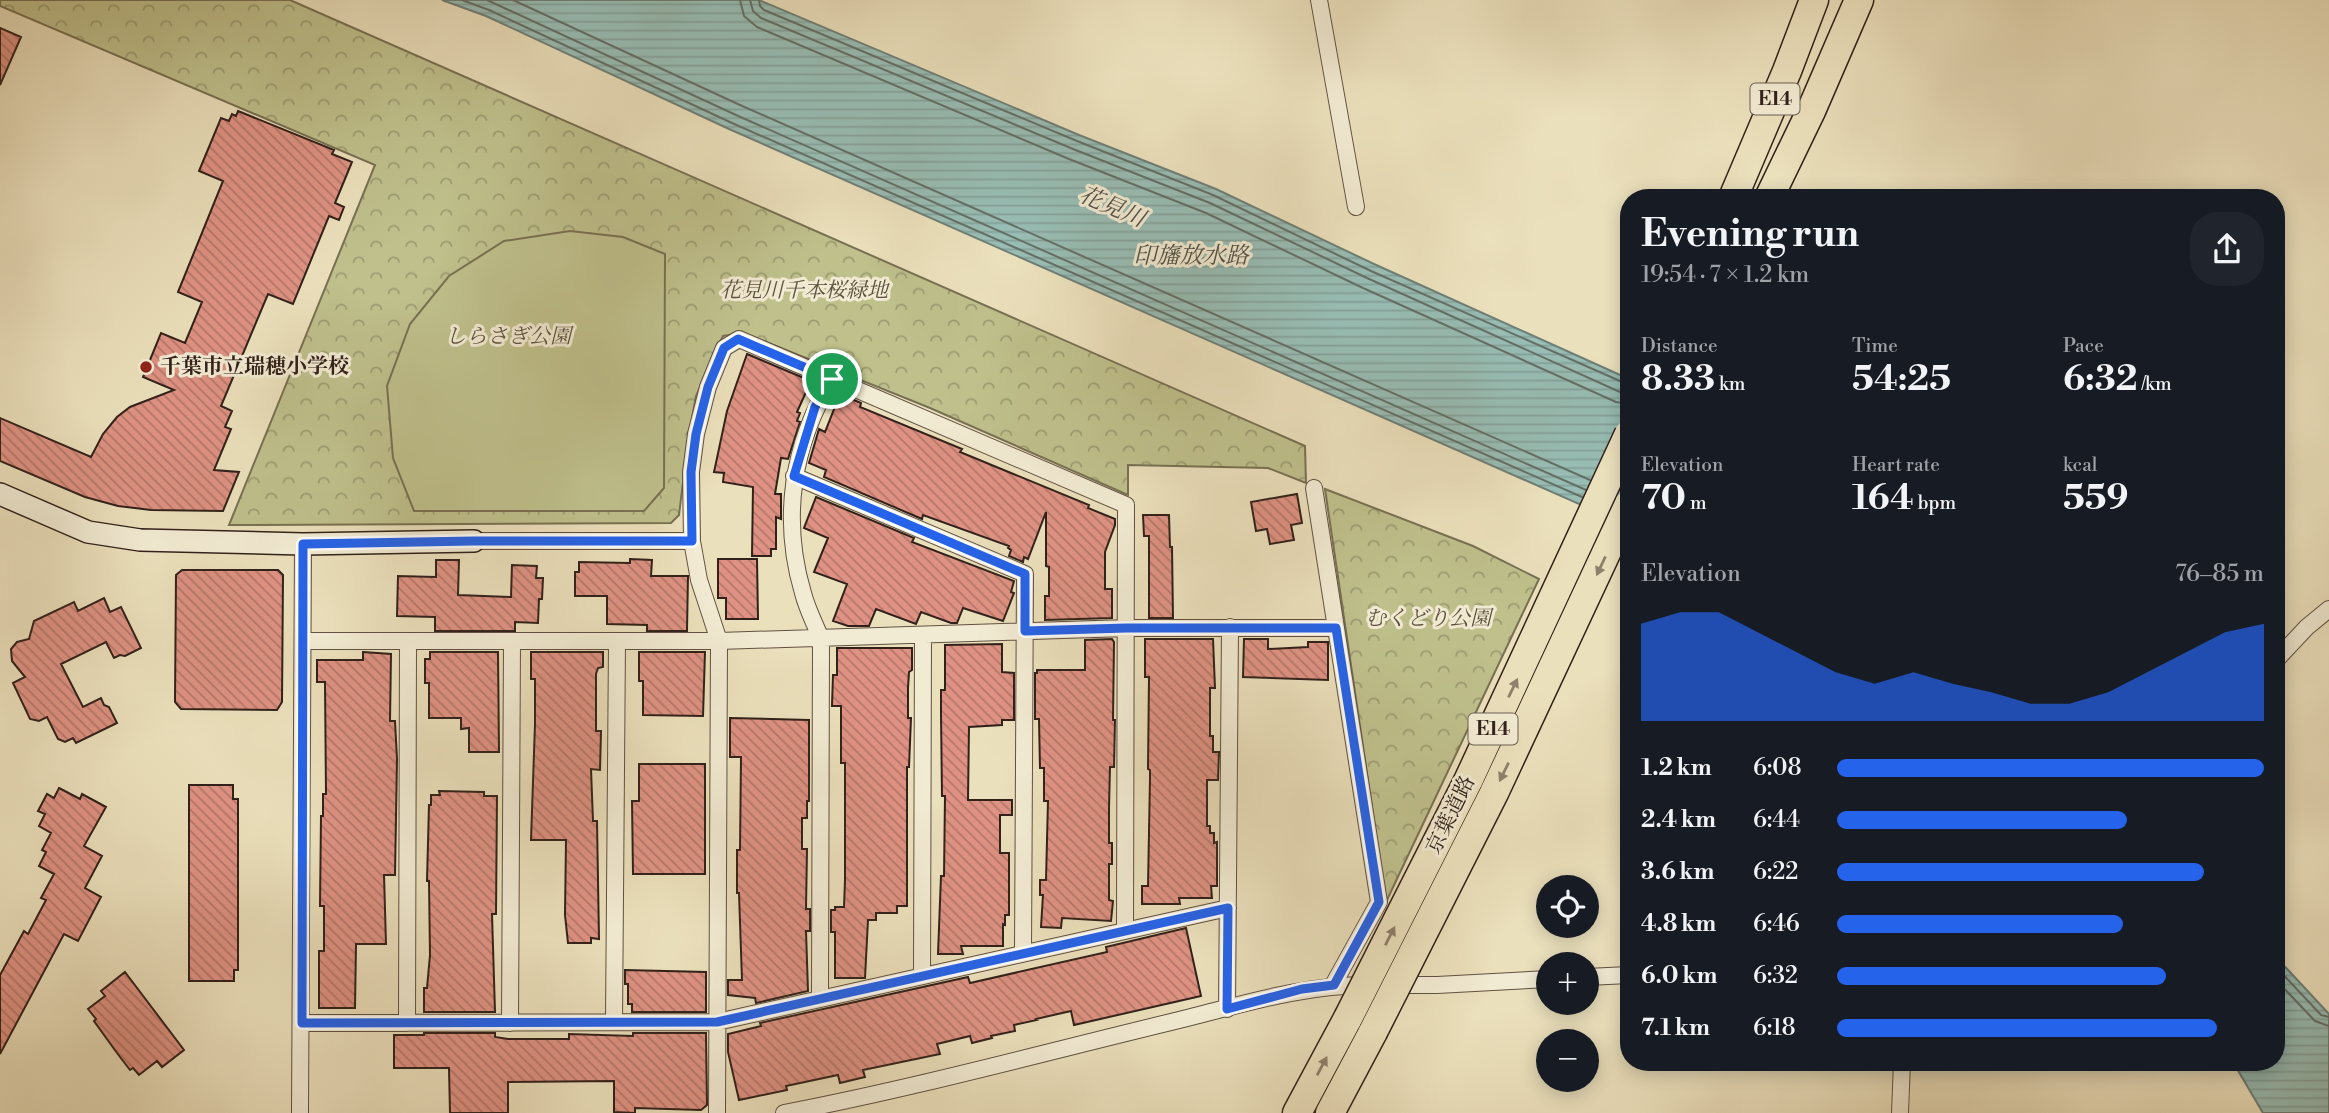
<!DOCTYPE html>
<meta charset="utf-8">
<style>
:root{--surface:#171b24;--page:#20242c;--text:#f1f3f6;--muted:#9ea1a6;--accent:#2563eb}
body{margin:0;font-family:"Libre Bodoni","Noto Serif JP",serif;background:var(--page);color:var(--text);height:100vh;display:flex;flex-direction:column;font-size:26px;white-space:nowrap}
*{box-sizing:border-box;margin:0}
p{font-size:23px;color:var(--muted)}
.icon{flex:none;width:38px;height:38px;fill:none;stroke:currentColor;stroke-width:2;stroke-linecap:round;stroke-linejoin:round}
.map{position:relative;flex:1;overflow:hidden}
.drawer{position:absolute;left:1620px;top:189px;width:665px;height:882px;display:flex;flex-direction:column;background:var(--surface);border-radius:28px;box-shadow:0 4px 18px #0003}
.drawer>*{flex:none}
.fabs{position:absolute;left:1536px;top:875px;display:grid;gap:14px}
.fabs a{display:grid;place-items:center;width:63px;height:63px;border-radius:50%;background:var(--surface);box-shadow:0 4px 18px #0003;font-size:35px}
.pin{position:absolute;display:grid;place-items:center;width:60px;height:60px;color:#fff;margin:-30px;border:4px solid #fff;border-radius:50%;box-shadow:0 2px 7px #0007}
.round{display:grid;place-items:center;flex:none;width:74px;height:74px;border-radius:28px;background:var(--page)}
.head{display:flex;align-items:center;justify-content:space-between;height:119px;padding:0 21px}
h1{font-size:38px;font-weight:800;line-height:52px}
.figures{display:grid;grid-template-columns:repeat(3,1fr);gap:10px;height:119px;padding:7px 21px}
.figures div{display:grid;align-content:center}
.figures b{font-size:35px;font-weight:800}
.figures small{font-size:19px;font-weight:400}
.figures p{font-size:19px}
.chart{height:196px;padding:14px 21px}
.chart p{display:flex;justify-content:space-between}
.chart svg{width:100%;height:126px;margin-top:7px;fill:var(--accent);opacity:.7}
ul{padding:0 21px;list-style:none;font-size:23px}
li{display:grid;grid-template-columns:112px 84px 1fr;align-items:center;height:52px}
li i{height:18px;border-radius:9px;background:var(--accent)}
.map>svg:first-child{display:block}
</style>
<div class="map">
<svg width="2329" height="1113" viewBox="0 0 2329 1113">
<defs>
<pattern id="park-crowns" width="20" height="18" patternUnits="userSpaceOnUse" patternTransform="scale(1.75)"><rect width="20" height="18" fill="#bfc08c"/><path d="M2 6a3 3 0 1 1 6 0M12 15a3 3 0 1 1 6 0" fill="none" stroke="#9c9c72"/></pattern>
<pattern id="water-rules" width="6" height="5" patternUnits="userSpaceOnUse" patternTransform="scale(1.75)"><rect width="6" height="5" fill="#98bdb4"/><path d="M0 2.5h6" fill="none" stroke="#83a29a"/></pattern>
<pattern id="building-back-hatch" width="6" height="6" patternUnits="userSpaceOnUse" patternTransform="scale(1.75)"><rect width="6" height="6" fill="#df9283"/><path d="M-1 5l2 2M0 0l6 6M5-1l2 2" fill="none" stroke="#b5776a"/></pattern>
</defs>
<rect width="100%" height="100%" fill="#ebe0bc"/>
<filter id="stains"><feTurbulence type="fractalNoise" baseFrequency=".00286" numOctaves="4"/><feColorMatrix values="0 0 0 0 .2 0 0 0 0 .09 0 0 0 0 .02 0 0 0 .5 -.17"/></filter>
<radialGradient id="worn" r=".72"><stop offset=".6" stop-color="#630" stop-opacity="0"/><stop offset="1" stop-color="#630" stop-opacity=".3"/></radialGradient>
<path fill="url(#park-crowns)" stroke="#787053" stroke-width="2" d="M0 0H290L1305 446 1306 483 1268 468 1128 465V495L930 408 744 333 723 336 696 396 688 441 679 515 671 523 229 525 375 165 0 6Z
M1325 489 1473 546 1539 579 1386 902Z"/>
<path fill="#bfc08c" stroke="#787053" stroke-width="2" d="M570 231 623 237 665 254 664 488 644 511H414L393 458 387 386 410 324 449 276 504 241Z"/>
<path fill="url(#water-rules)" stroke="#6f7f76" stroke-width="2" d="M442 0H759L1079 135 1216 189 1374 264 1629 379V526L729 129 486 16Z
M2277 958 2329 1014V1113H2263L2233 1062H2277Z"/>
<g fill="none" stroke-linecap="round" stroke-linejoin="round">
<path stroke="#646f67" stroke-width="2" d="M462 0 489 10 732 123 1582 497
M487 0 736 115 1586 490
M513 0 740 105 1590 480
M740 0 744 16 757 27 1069 159 1206 213 1363 288 1616 402 1629 404
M750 0 753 11 761 18 1073 149 1210 203 1367 278 1620 392 1629 393
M759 0 760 6 764 10 1077 141 1213 195 1371 271 1629 385
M2277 968 2321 1015 2329 1017
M2277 981 2315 1021 2329 1026"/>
</g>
<path fill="url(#building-back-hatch)" stroke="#31211a" stroke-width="2" d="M0 28 21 37 0 85Z
M238 111 334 150 332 154 352 162 335 203 344 207 339 220 329 216 293 304 268 294 221 406 232 411 225 427 231 429 214 470 239 472 223 511 151 510 118 506 85 497 0 461V418L91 457 103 434 117 417 130 407 174 390 143 377 161 333 185 343 202 302 178 292 223 181 199 171 221 118 229 121 232 114 236 116Z
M747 354 811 381 797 412 800 413 797 421 800 422 788 459 781 458 775 494H781V519L776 517V549H771V556H752L753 487 723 482 724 473 714 472 727 411Z
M840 394 861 403 860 407 962 449 960 452 1089 505 1088 508 1115 519V525L1105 552V589H1112V618L1045 620V596H1049V567L1046 566V512L1028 559 1024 557 1023 562 1009 556 1011 550 1008 548 1009 546 923 515 922 519 824 477 826 470 809 463 819 429 825 432Z
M1297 494 1302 523 1291 525 1294 540 1270 544 1267 529 1256 531 1251 502Z
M816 497 914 538 912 542 1014 581 1011 592 1014 593 1003 621 963 608 957 623H951L921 612 916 624 876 609 869 626H848L833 621 847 584 814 572 828 538 804 528Z
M1143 515H1169L1170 547H1172L1173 618H1149V536H1144Z
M630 559 652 560 651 576H688L687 631H647V625L607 624V596H575V572H579V562L630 563Z
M718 559H757L758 619H726V598H718Z
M436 560H459L458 595 511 597 512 565 537 566 536 578H543L542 599H539L538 623 515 622V631H435V617L397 616 398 576 436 577Z
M182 570H278L283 575 282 702 277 710 181 709 175 702 176 575Z
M104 598 110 612 121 607 141 648 125 656 120 655 114 658 106 642 61 664 83 707 101 698 104 705 109 707 117 723 76 743 73 738 65 742 58 739 47 717 39 721 30 719 13 683 25 677 12 661 11 649 17 642 29 639 34 621 74 602 78 611Z
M1112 639 1114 642 1113 720H1115L1114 767H1110L1109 808V843H1112V864H1109V900L1113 901 1111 921 1062 918 1061 928 1041 927 1043 895H1040V880H1046L1048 801H1044V768H1040L1039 719H1035V673H1037V670H1085V640Z
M1145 639H1213L1215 688H1210V736H1213V752H1219L1218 780H1207V826H1210V833H1214V843L1217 842V886H1211L1212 898H1179L1180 904H1142V886H1148L1150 778V770L1148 769 1149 677H1145Z
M1244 639H1268V649L1308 647V642H1328V680L1243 677Z
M1002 644V672L1014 673V720H1002V725L969 727 968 800H1012V815H1000V853H1009V915H1005V925L1003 924V946H961L963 954H938L941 876H944L945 796H942L941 714V690H945V645Z
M837 648H912V670L909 672 908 688V718H911L909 767H907V906H897V913H876V920H868L865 978H835V932H831V910H835V907H844L845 880V763H841V706H832L833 675H837Z
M363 652 391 654 390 721H395L397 759 395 875H384L386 944H356L355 1008H319V951H324V906H320L321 816H323V794H326L325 682H317V660H363Z
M430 652H498L499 752H469V728L461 729V718H429V683H425V659H430Z
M531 652H603V667L598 668 596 674V731H601L600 770 591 769 593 821H597L599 939 591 938V943H568L565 915 566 840H531L535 724V679H531Z
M639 652H705L703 716 643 715V681H639Z
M730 718 809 720V801H807V818H802V849H807L806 909H810V931H806L808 991 756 1003 755 998 728 995V980H742L739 893H737V850H740L741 757H730Z
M639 764H705V874H633L632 801H639Z
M189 785H233V799H238V970H234V981H189Z
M59 788 80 799 82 794 106 807 84 846 102 856 85 888 101 897 78 941 64 934 0 1054V975L24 931 28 934 46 900 41 898 54 874 39 866 46 852 42 850 51 833 39 826 45 814 38 811 47 794 54 798Z
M439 791 484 792V796H497L496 914H492L495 1012H424V988H427L430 955 429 881H427L429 805H431V795H440Z
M1186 928 1201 996 1074 1025 1071 1011 1036 1019 1037 1020 1014 1025 1015 1031 991 1036 992 1038 972 1043 970 1036 937 1044 940 1054 863 1070 865 1077 840 1083 838 1075 786 1086 787 1090 739 1100 728 1052V1034L761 1026 760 1023 968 977 970 983 1107 952 1106 947Z
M625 970 706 972V1012H632V1004H628V984H625Z
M125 972 184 1050 162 1067 157 1061 139 1075 133 1068 130 1070 117 1053 94 1021 96 1019 88 1009 105 996 101 991Z
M424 1033H495V1037L508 1039H569V1034L633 1036V1033H706L707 1105 701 1110 635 1108V1113L614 1112V1081L508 1082V1113H450L449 1068H394V1035H424Z"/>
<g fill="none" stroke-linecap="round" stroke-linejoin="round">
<g stroke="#605142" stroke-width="18">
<path id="street" d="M1319 0 1356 207
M794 476 1025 574 1023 953
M1314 488 1379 902 1333 985
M474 541H692
M304 641H719L1127 628H1336
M2277 659 2307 627 2329 609
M922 976 923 636
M1587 977 1629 975
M1391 985H1437L1549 979
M820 998 821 639C815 624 807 609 803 593 781 519 792 445 832 379
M1227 1009 1230 627
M614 1022 617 641
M302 1023 717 1022 1228 908
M407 1023 408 643
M510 1023 512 642
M300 1113 303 544
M717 1113 719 641 699 580 692 541 691 472 696 434 708 387 724 348 739 339 1126 505 1125 930
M784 1113C914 1088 1043 1053 1171 1022 1238 1006 1299 985 1369 985
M1900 1113 1902 1062"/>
</g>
<g stroke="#31211a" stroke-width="24">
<path id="secondary" d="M0 494 88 532 140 540 303 544 474 541"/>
</g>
<g stroke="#31211a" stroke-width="31">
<path id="highway" d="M1733 198 1787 71 1814 0
M1769 198 1811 111 1859 0
M1297 1113 1348 1018
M1330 1113 1373 1032"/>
</g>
<use href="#street" stroke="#f2ebd3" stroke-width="16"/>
<use href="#secondary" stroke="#f2ebd3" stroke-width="21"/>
<use href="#highway" stroke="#ebe0bc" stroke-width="28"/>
<g stroke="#31211a" stroke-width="31" stroke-linecap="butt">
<path id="highway-bridge" d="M1348 1018 1468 781 1629 434
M1373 1032 1494 793 1629 504"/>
</g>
<use href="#highway-bridge" stroke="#ebe0bc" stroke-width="28"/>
</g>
<defs><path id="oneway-solid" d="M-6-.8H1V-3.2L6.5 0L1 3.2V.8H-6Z" transform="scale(1.75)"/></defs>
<g fill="#8e806b">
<use href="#oneway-solid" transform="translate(1601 566) rotate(115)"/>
<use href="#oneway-solid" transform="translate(1513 688) rotate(-64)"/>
<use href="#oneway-solid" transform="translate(1504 772) rotate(116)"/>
<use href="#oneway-solid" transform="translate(1390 936) rotate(-63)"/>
<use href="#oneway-solid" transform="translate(1322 1066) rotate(-62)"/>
</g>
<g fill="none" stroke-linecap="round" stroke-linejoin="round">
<g stroke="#fff" stroke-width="14">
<path id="route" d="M738 339 832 379 815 407 794 476 1025 574V631L1127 628H1336L1379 902 1334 985 1302 989 1227 1009 1228 908 717 1022 302 1023 303 544 474 541H692L691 472 696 434 708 387 724 348Z"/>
</g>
<use href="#route" stroke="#2563eb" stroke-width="9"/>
</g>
<circle fill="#8f2418" stroke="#f2ebd3" stroke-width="2.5" cx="146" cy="367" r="7"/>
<g text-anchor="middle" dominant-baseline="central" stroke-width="6" stroke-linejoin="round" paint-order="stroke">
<g fill="#f2ebd3" stroke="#6b5e52" stroke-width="2">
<rect x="1750.5" y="83.5" width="49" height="31" rx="5"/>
<rect x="1468.5" y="713.5" width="49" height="31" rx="5"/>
</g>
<g font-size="19" font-weight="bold" fill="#31211a">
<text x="1775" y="99">E14</text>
<text x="1493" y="729">E14</text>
</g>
<g font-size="21" font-style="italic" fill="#5c513c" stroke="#f2ebd3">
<text x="804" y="291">花見川千本桜緑地</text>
<text x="508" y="337">しらさぎ公園</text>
<text x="1428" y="619">むくどり公園</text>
</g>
<g font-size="21" font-weight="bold" fill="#31211a" stroke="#f2ebd3" text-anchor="start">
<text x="160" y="367">千葉市立瑞穂小学校</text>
</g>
<g font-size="21" fill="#31211a" stroke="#f2ebd3">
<text transform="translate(1451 815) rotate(-64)">京葉道路</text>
</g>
<g font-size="23" font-style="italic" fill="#505048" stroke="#f2ebd3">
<text transform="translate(1112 207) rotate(23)">花見川</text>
<text x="1191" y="256">印旛放水路</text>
</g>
</g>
<rect width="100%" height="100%" filter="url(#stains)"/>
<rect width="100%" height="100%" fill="url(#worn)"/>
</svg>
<div class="fabs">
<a><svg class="icon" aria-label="locate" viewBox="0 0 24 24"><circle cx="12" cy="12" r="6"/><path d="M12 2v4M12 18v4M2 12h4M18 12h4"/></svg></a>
<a>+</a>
<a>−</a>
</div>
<div class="pin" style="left:832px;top:379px;background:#1e9e55"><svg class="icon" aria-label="arrive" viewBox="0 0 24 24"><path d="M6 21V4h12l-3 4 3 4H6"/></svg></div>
<section class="drawer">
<div class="head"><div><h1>Evening run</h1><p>19:54 · 7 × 1.2 km</p></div><a class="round"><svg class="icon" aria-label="share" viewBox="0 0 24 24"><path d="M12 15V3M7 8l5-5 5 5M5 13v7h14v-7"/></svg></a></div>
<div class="figures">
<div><p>Distance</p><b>8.33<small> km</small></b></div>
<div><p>Time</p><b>54:25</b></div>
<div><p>Pace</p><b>6:32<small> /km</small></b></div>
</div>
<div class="figures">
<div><p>Elevation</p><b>70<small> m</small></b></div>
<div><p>Heart rate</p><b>164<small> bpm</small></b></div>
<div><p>kcal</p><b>559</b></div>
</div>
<div class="chart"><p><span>Elevation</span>76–85 m</p>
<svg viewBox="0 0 160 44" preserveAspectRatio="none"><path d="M0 44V10L10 6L20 6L30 13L40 20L50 27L60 31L70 27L80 31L90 34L100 38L110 38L120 34L130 27L140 20L150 13L160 10V44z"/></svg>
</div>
<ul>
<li><b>1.2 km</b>6:08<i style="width:100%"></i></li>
<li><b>2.4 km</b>6:44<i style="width:68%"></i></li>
<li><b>3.6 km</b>6:22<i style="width:86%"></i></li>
<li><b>4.8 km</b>6:46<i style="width:67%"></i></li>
<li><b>6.0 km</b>6:32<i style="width:77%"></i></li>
<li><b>7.1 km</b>6:18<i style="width:89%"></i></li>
</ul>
</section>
</div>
